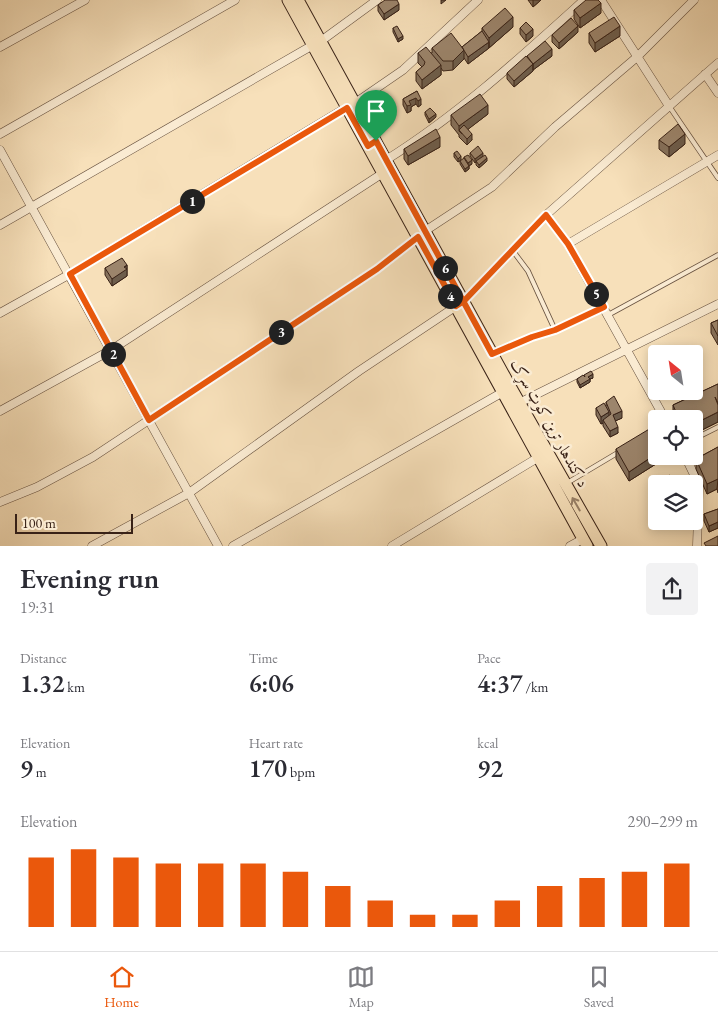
<!DOCTYPE html>
<meta charset="utf-8">
<style>
:root{--surface:#fff;--page:#f2f2f3;--text:#2b2b33;--muted:#7c7c81;--line:#e1e1e2;--accent:#ea580c}
body{margin:0;font-family:"EB Garamond",Amiri,serif;background:var(--page);color:var(--text);height:100vh;display:flex;flex-direction:column;font-size:19px;white-space:nowrap}
*{box-sizing:border-box;margin:0}
p{font-size:16px;color:var(--muted)}
.icon{flex:none;width:28px;height:28px;fill:none;stroke:currentColor;stroke-width:2;stroke-linecap:round;stroke-linejoin:round}
.map{position:relative;height:546px;overflow:hidden}
.panel{display:flex;flex-direction:column;background:var(--surface);flex:1}
.panel>*{flex:none}
.needle{width:32px;rotate:330deg}
.controls{position:absolute;left:648px;top:345px;display:grid;gap:10px}
.controls a{display:grid;place-items:center;width:55px;height:55px;border-radius:5px;background:var(--surface);box-shadow:0 2px 12px #0003;font-size:25px}
.scale{position:absolute;left:15px;bottom:12px;width:118px;box-sizing:border-box;padding-left:5px;border:2px solid #392217;border-top:0;font-size:14px;line-height:18px;white-space:nowrap;color:#392217;-webkit-text-stroke:4px #faebd2;paint-order:stroke}
.pin{position:absolute;display:grid;place-items:center;width:42px;height:42px;color:#fff;margin:-51px -21px;border-radius:50% 50% 50% 0;rotate:-45deg;box-shadow:0 0 5px #0007}
.pin .icon{rotate:45deg}
.km{position:absolute;width:25px;height:25px;margin:-12px;border-radius:50%;background:#222;color:#fff;font-size:14px;line-height:25px;text-align:center}
.round{display:grid;place-items:center;flex:none;width:52px;height:52px;border-radius:5px;background:var(--page)}
.overview{display:flex;align-items:center;justify-content:space-between;height:85px;padding:0 20px}
h1{font-size:28px;font-weight:600;line-height:38px}
.figures{display:grid;grid-template-columns:repeat(3,1fr);gap:8px;height:85px;padding:5px 20px}
.figures div{display:grid;align-content:center}
.figures b{font-size:25px;font-weight:600}
.figures small{font-size:14px;font-weight:400}
.figures p{font-size:14px}
.chart{height:140px;padding:10px 20px}
.chart p{display:flex;justify-content:space-between}
.chart svg{width:100%;height:90px;margin-top:5px;stroke:var(--accent);stroke-width:6}
.tabs{display:flex;justify-content:space-around;align-items:center;height:70px;border-top:1px solid var(--line);background:var(--surface);font-size:14px;color:var(--muted)}
.tabs a{display:grid;justify-items:center;gap:2px}
.tabs .active{color:var(--accent)}
.map>svg:first-child{display:block}
</style>
<div class="map">
<svg width="718" height="546" viewBox="0 0 718 546">
<rect width="100%" height="100%" fill="#f7e0ba"/>
<filter id="stains"><feTurbulence type="fractalNoise" baseFrequency=".004" numOctaves="4"/><feColorMatrix values="0 0 0 0 .2 0 0 0 0 .09 0 0 0 0 .02 0 0 0 .5 -.17"/></filter>
<radialGradient id="worn" r=".72"><stop offset=".6" stop-color="#630" stop-opacity="0"/><stop offset="1" stop-color="#630" stop-opacity=".3"/></radialGradient>
<g fill="none" stroke-linecap="round" stroke-linejoin="round">
<g stroke="#685240" stroke-width="5.5">
<path id="lane" d="M669 106 718 178
M513 251 528 271 555 330
M608 315 718 255
M494 353 555 330 603 307
M694 439 718 427
M567 483 619 452"/>
</g>
<g stroke="#685240" stroke-width="9">
<path id="street" d="M601 0 669 106
M321 41 377 0
M0 47 85 0
M705 74 718 93
M355 103 403 70 478 0
M0 134 235 0
M0 150 218 546
M386 160C458 115 521 57 584 0
M546 215 568 244 665 419
M0 225 313 45
M425 231 492 187 555 127 637 57 694 0
M568 244 718 155
M0 313 70 274 347 107
M519 403 718 304
M0 411 111 350 383 173
M685 456 699 485 697 546
M0 502 37 487 93 457 377 269 418 237
M92 546 189 493 359 371 464 301 546 215 718 63
M233 546 503 392
M392 546 539 457
M570 546 583 539"/>
</g>
<g stroke="#392217" stroke-width="13">
<path id="primary" d="M288 0 587 546
M298 0 511 388 601 546"/>
</g>
<use href="#lane" stroke="#faebd2" stroke-width="4"/>
<use href="#street" stroke="#faebd2" stroke-width="8"/>
<use href="#primary" stroke="#f7e0ba" stroke-width="11"/>
</g>
<path fill="#86725d" stroke="#392217" d="M528 0H541L533 7Z
M378 5 399 10 384 20 378 11Z
M574 10 601 13 580 28 574 19Z
M513 27 489 48V47V48L468 64 464 58V59L453 70 443 71 441 68V75L422 89 416 81V72L422 67 418 63V53H432V48L462 47 482 31V28Z
M393 28 403 39 398 42 393 32Z
M520 28 533 36 526 42 520 34Z
M578 32 559 49 552 42V35Z
M589 33 620 36 595 52 589 43Z
M527 56H552L533 70V69V71L514 87 507 79V73L527 58Z
M417 91 421 105 418 107 416 104 411 107V111L407 113 403 105V99Z
M425 112 436 117 429 123 425 115Z
M488 114 468 129 472 140 467 145 459 137V135L451 125V115Z
M659 140 685 144 669 157 659 149Z
M440 147 408 165 404 159V149Z
M454 153 461 160 458 162 454 157Z
M470 153 483 156 487 161 479 168 476 165V162L475 163 470 156Z
M464 157 472 164 469 166V169L465 172 460 164V161L464 159Z
M127 265V276L112 286 105 275V268Z
M718 320V345L711 333V323Z
M584 376 593 378 590 379V382L580 388 577 382V379Z
M718 384V422L694 434V419H675L673 414V405Z
M606 402 622 418 615 421 618 433 610 437 603 426V423L601 424 596 415V408L606 406Z
M718 447V493L717 489 707 494 696 469V459Z
M616 449 667 456V457L629 481 616 459Z
M718 509V528L709 532 704 521V514Z"/>
<path fill="#6d5d4c" stroke="#392217" d="M441 0H446L441 4Z
M533 0H541L533 7Z
M601 3V13L580 28V18Z
M399 4V10L384 20V14Z
M513 17V27L489 48V38Z
M578 26V32L559 49V43Z
M620 26V36L595 52V43Z
M533 29V36L526 42V35Z
M403 36V39L398 42V39Z
M489 42V48L468 64V57Z
M552 49V56L533 70V64Z
M464 50V59L453 70V61Z
M533 64V71L514 87V81Z
M441 65V75L422 89V80Z
M416 98V104L411 107V111L407 113V106L409 101Z
M421 99V105L418 107V101Z
M488 105V114L462 134 459 131V126Z
M436 114V117L429 123V119Z
M472 134V140L467 145V139Z
M685 134V144L669 157V147Z
M440 137V147L408 165V156Z
M483 153V156L475 163V159Z
M461 156V160L458 162V159Z
M487 158V161L479 168V165Z
M472 160V164L468 166V163Z
M469 166V169L465 172V169Z
M127 265V276L112 286V279Z
M593 374V378L590 379V382L580 388V385L588 377Z
M622 411V418L613 422V415Z
M609 412V418L603 420V423L601 424V417Z
M718 412V422L694 434V424Z
M618 427V433L610 437V431Z
M656 454V456H667V457L629 481V472Z
M718 479 717 489 707 494V484Z
M718 522V528L709 532V526Z"/>
<path fill="#9c856c" stroke="#392217" d="M385 0H397L399 4 384 14 378 5Z
M586 0H598L601 3 580 18 574 10Z
M505 8 513 17 489 38 482 28Z
M614 17 620 26 595 43 589 33Z
M571 18 578 26 559 43 552 35Z
M526 22 533 29 526 35 520 28Z
M397 26 403 36 398 39 393 28Z
M482 31 489 42 468 57 462 47Z
M451 33 464 50 453 61H443L432 48Z
M545 41 552 49 533 64 527 56Z
M426 47 441 65 422 80 416 72 424 65 425 62 418 53Z
M526 56 533 64 514 81 507 73Z
M417 91 421 99 418 101 416 98 409 101 411 105 407 106 403 99Z
M480 94 488 105 459 126 451 115Z
M430 108 436 114 429 119 425 112Z
M678 124 685 134 669 147 659 140Z
M464 125 472 134 467 139 459 130Z
M436 129 440 137 408 156 404 149Z
M478 146 483 153 475 159 470 153Z
M457 151 461 156 458 159 454 153Z
M468 155 472 160 468 163 464 157Z
M485 155 487 158 479 165 476 161Z
M464 158 469 166 465 169 460 161Z
M122 258 127 265 124 267 127 269 112 279 105 268Z
M718 320V336L711 323Z
M591 371 593 374 588 377 590 379 580 385 577 379 583 375 585 377 584 375Z
M718 384V403L715 397 718 405V412L694 424V419H679L673 405Z
M614 396 622 411 613 415 618 427 610 431 603 420 611 414 606 402Z
M604 403 609 412 601 417 596 408Z
M656 425V454L629 472 616 449Z
M718 447V479L707 484 696 459Z
M670 475 674 482V484H656V487L655 484Z
M718 509V522L709 526 704 514Z
M718 536V546H706L704 543Z"/>
<defs><path id="oneway-shaft" d="M-6 0H5M1.5-3L5.5 0L1.5 3" fill="none" stroke-width="1.6" stroke-linecap="round" stroke-linejoin="round" transform="scale(1.25)"/></defs>
<use stroke="#988168" href="#oneway-shaft" transform="translate(576 504) rotate(-120)"/>
<g fill="none" stroke-linecap="round" stroke-linejoin="round">
<g stroke="#fff" stroke-width="10">
<path id="route" d="M376 141 368 146 347 108 70 274 149 420 377 269 418 237 456 306 464 301 546 215 568 244 604 307 555 330 532 337 492 354C454 283 414 212 376 141"/>
</g>
<use href="#route" stroke="#ea580c" stroke-width="6"/>
</g>
<g text-anchor="middle" dominant-baseline="central" stroke-width="5" stroke-linejoin="round" paint-order="stroke">
<g font-size="16" fill="#392217" stroke="#faebd2">
<text transform="translate(550 423) rotate(61)">د کندهار ترين کوټ سړک</text>
</g>
</g>
<rect width="100%" height="100%" filter="url(#stains)"/>
<rect width="100%" height="100%" fill="url(#worn)"/>
</svg>
<div class="controls">
<a><svg class="needle" viewBox="-14 -14 28 28"><path d="M0-13l5 13h-10z" fill="#e53935"/><path d="M0 13l5-13h-10z" fill="#7c7c81"/></svg></a>
<a><svg class="icon" aria-label="locate" viewBox="0 0 24 24"><circle cx="12" cy="12" r="6"/><path d="M12 2v4M12 18v4M2 12h4M18 12h4"/></svg></a>
<a><svg class="icon" aria-label="layers" viewBox="0 0 24 24"><path d="M12 4l9 5-9 5-9-5zM3 14l9 5 9-5"/></svg></a>
</div>
<div class="scale">100 m</div>
<div class="pin" style="left:376px;top:141px;background:#1e9e55"><svg class="icon" aria-label="arrive" viewBox="0 0 24 24"><path d="M6 21V4h12l-3 4 3 4H6"/></svg></div>
<b class="km" style="left:192px;top:201px">1</b>
<b class="km" style="left:113px;top:354px">2</b>
<b class="km" style="left:281px;top:332px">3</b>
<b class="km" style="left:450px;top:296px">4</b>
<b class="km" style="left:596px;top:294px">5</b>
<b class="km" style="left:445px;top:268px">6</b>
</div>
<section class="panel">
<div class="overview"><div><h1>Evening run</h1><p>19:31</p></div><a class="round"><svg class="icon" aria-label="share" viewBox="0 0 24 24"><path d="M12 15V3M7 8l5-5 5 5M5 13v7h14v-7"/></svg></a></div>
<div class="figures">
<div><p>Distance</p><b>1.32<small> km</small></b></div>
<div><p>Time</p><b>6:06</b></div>
<div><p>Pace</p><b>4:37<small> /km</small></b></div>
</div>
<div class="figures">
<div><p>Elevation</p><b>9<small> m</small></b></div>
<div><p>Heart rate</p><b>170<small> bpm</small></b></div>
<div><p>kcal</p><b>92</b></div>
</div>
<div class="chart"><p><span>Elevation</span>290–299 m</p>
<svg viewBox="0 0 160 44" preserveAspectRatio="none"><path d="M5 44V10M15 44V6M25 44V10M35 44V13M45 44V13M55 44V13M65 44V17M75 44V24M85 44V31M95 44V38M105 44V38M115 44V31M125 44V24M135 44V20M145 44V17M155 44V13"/></svg>
</div>
</section>
<nav class="tabs">
<a class="active"><svg class="icon" aria-label="home" viewBox="0 0 24 24"><path d="M3 11l9-7 9 7M6 9v11h12V9"/></svg>Home</a>
<a><svg class="icon" aria-label="map" viewBox="0 0 24 24"><path d="M3 6l6-2 6 2 6-2v14l-6 2-6-2-6 2zM9 4v14M15 6v14"/></svg>Map</a>
<a><svg class="icon" aria-label="saved" viewBox="0 0 24 24"><path d="M7 4h10v16l-5-4-5 4z"/></svg>Saved</a>
</nav>
